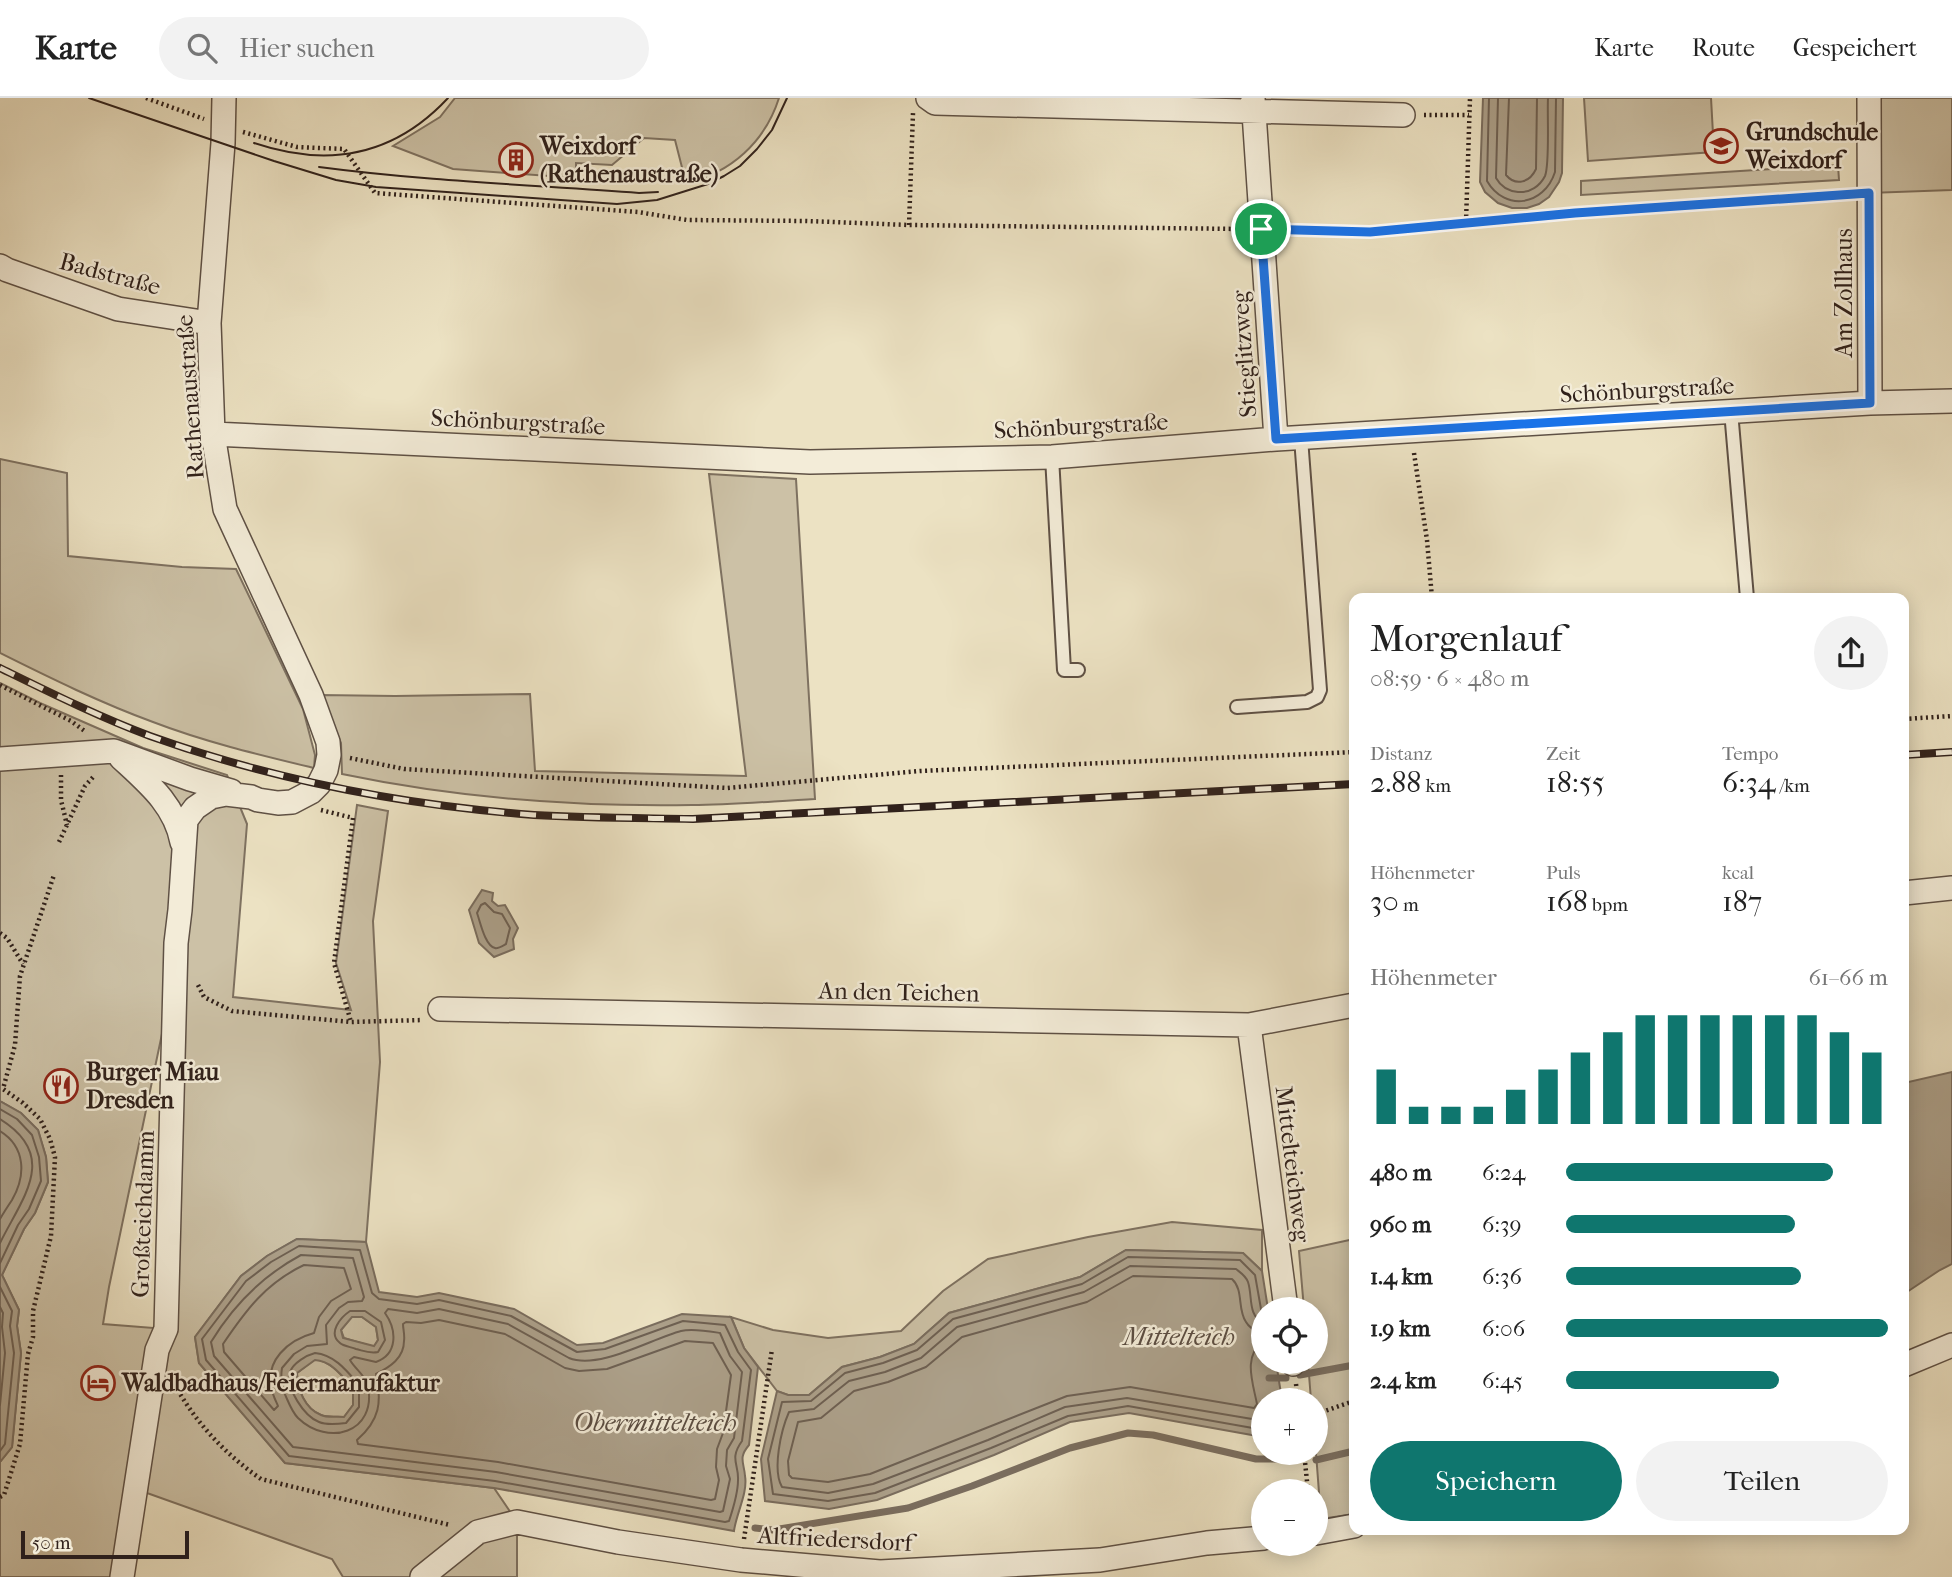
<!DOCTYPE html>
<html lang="de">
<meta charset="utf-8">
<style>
:root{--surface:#fff;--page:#f2f2f2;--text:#222;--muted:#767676;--line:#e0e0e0;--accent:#0f766e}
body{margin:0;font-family:"IM FELL French Canon",serif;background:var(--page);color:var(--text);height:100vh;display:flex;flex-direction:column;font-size:26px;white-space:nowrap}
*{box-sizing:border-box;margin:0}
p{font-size:23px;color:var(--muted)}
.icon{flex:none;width:38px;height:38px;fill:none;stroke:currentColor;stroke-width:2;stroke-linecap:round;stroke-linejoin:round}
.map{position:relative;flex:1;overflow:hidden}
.panel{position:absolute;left:1349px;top:495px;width:560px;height:942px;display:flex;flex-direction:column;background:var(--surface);border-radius:14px;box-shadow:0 4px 18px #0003}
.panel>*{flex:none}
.controls{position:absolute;left:1251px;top:1199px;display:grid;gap:14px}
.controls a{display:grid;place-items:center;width:77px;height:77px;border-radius:50%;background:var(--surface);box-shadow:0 4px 18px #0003;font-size:35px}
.scale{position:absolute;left:21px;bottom:18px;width:168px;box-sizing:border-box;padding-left:7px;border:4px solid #30211b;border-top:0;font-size:19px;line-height:24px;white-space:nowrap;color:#30211b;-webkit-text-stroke:5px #f3ecd8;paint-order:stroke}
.pin{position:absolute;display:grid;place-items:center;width:60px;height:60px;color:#fff;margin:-30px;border:4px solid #fff;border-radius:50%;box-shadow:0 2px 7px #0007}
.round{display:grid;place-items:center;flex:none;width:74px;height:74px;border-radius:37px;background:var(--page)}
.overview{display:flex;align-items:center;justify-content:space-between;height:119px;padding:0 21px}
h1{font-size:38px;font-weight:600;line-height:52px}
.figures{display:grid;grid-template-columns:repeat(3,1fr);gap:10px;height:119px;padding:7px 21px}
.figures div{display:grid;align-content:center}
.figures b{font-size:30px;font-weight:600}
.figures small{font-size:19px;font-weight:400}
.figures p{font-size:19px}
.chart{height:196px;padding:14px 21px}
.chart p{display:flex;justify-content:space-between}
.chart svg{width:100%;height:126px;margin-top:7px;stroke:var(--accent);stroke-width:6}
.button{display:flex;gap:14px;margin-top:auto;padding:14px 21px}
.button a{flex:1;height:80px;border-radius:42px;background:var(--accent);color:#fff;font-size:28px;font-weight:600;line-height:80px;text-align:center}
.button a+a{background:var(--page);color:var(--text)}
ul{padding:0 21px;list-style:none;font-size:23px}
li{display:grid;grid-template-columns:112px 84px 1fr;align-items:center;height:52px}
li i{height:18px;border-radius:9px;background:var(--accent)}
header{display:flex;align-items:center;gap:42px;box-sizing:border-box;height:98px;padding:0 35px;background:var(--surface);border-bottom:2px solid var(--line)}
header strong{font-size:33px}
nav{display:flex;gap:38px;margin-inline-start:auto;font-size:24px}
.search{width:490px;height:63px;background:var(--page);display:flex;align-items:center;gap:18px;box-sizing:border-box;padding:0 24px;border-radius:38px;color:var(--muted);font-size:26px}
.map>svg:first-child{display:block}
</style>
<header>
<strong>Karte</strong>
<div class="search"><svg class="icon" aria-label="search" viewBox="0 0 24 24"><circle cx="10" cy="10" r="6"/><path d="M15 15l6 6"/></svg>Hier suchen</div>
<nav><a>Karte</a><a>Route</a><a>Gespeichert</a></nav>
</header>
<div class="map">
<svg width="1952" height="1479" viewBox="0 0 1952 1479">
<rect width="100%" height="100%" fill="#ece2c3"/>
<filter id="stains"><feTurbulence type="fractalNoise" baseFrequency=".00286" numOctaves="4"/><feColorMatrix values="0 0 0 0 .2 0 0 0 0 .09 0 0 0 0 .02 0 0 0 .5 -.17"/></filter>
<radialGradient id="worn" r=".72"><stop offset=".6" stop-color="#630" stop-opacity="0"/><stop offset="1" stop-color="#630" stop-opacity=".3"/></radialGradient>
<path fill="#ccc1a6" stroke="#7e7160" stroke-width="2" fill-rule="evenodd" d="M455 0H779C765 44 731 75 686 85L675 42 644 40 612 67 576 65V80L453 71 393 48 440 19Z
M1584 0H1711L1714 54 1588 63Z
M1869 0H1952V92L1869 95Z
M1838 67 1839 82 1581 97V83Z
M0 361 67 375 68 458 182 469 236 471 303 611 315 657 314 670C260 657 205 644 153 624 101 605 50 580 0 555Z
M709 376 796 381 815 701C774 703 733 707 692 707 574 709 457 700 342 676L341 645 321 597 395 598 530 596 535 673 746 678Z
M0 585 40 605 143 650 227 677 247 726 233 899 351 912 336 865 357 707 388 713 373 823 380 964 366 1144 297 1141 267 1158 241 1178 195 1239 199 1265 285 1365 494 1390 513 1418 478 1426 413 1479H343L332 1461 147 1395 155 1264 122 1479H0V1364L12 1349 21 1255 17 1228 19 1212 2 1177 24 1131 35 1115 48 1084 46 1059 38 1032 21 1015 0 1003V664L114 659C130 673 152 691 165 708 192 742 174 819 177 862L184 750 179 728 168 707 115 650 0 657ZM172 888 166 1231 103 1226 109 1189Z
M1172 1124 1262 1132V1173L1243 1155 1126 1152 1080 1179 949 1215 914 1246 880 1259 842 1269 809 1297H788L777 1293 744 1250 731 1219 773 1232 828 1240 901 1233 943 1193 988 1161 1088 1139Z
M1354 1141V1416L1321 1421 1316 1355V1302H1311L1308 1264H1316V1211H1304L1299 1153Z
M351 1219H362L376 1229 378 1242 374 1249 344 1240 341 1232Z
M315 1261C332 1264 342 1278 353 1290V1307L344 1319C337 1318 327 1320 321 1317 305 1311 297 1291 297 1275Z
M517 1431V1479H423L452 1455Z"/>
<path fill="#aca08a" stroke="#7a6d5e" stroke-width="2" fill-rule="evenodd" d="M1483 0H1563L1562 75 1559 84 1549 99 1539 106 1527 110H1512L1498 105 1485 94 1480 84Z
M482 792 493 795 492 803 498 808 505 807 518 830 513 841 514 851 494 859 479 845 469 812Z
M1952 974V1166L1940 1172 1904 1196V985Z
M0 1003 21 1015 38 1032 46 1059 48 1084 35 1115 24 1131 2 1177 19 1212 17 1228 21 1255 12 1349 0 1364Z
M297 1141 366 1144 379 1194 417 1199 439 1195 514 1211 577 1247 603 1245 682 1216 731 1219 744 1250 758 1269 749 1347C738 1360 744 1364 745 1378 748 1395 736 1416 734 1433L494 1390 285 1365 199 1265 195 1239 241 1178 267 1158ZM352 1219H362L376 1229 378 1242 374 1248 343 1240 341 1232ZM315 1262C332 1263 342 1278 353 1290V1307L344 1319C337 1318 327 1320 321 1317 305 1311 297 1291 297 1275Z
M1126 1152 1243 1155 1262 1173 1268 1211H1264V1264H1276L1282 1302H1264L1263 1339 1129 1315 1070 1324 994 1357 877 1402 829 1411 765 1403 761 1361 777 1293 788 1297H809L842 1269 880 1259 914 1246 949 1215 1080 1179Z"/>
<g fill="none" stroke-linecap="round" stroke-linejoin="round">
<path stroke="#6e6052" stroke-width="2" d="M1489 0 1487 83C1505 114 1544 108 1555 74L1556 0
M1498 0 1496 80C1501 89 1508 93 1518 94 1530 95 1540 88 1545 78 1550 66 1547 16 1548 0
M1509 0 1506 77C1516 89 1530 84 1536 71L1537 0
M485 805 494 814 502 816 510 830 506 846C504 847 498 851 495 850 485 848 480 823 477 815L481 807Z
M0 1011 17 1021 32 1037 39 1059 41 1083 29 1111 18 1127 0 1165
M0 1021C60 1058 22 1100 0 1145
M0 1033C26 1049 26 1078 12 1102 8 1108 4 1114 0 1121
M299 1148 360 1152 372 1195 379 1201 417 1206 439 1202 511 1218 577 1254 605 1251 683 1223 725 1227 738 1254 751 1272 742 1343C729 1361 739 1366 738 1382 738 1396 733 1411 729 1423L725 1424 495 1383 289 1358 206 1262 202 1241 246 1183 271 1164Z
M301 1157 353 1160 364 1199 362 1203 348 1204 339 1210 326 1227 327 1246 307 1248 294 1256 282 1270C280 1282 282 1291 287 1301 290 1308 293 1315 298 1320 328 1349 377 1335 368 1288 366 1278 355 1271 350 1262L354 1259 376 1264C398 1256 397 1232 385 1215L388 1211 417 1215 439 1211 508 1226 569 1260C599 1272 651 1241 681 1233 692 1230 708 1233 720 1235L730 1258 742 1274 734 1340 727 1352 726 1368 730 1381 723 1413 720 1414 496 1374 293 1349 214 1258 211 1244C234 1206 262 1178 301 1157Z
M304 1167 344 1170 351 1191 331 1203 319 1219 314 1235C288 1242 264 1263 272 1292 273 1298 276 1303 278 1308L274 1312 224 1254 223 1246C246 1212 266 1185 304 1167Z
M0 1189 12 1213 10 1228 14 1255 5 1346 0 1353
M0 1209 3 1215 2 1229 5 1255 0 1307
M350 1213H365L381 1224 385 1242 378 1254C370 1256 364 1253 356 1251 351 1249 343 1248 340 1245 327 1235 341 1219 350 1213Z
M1264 1216 1261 1211 1255 1177 1240 1162 1128 1159 1082 1186 953 1221 917 1252 883 1265 845 1275 811 1303 782 1304 768 1361 773 1396 828 1403 875 1395 991 1350 1068 1318 1128 1308 1264 1332
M439 1222 505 1236 565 1270 579 1273 607 1271 685 1243 713 1245 731 1277 723 1335 717 1351 716 1369 719 1382 715 1401 711 1402 498 1364 358 1346 357 1342C380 1322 382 1304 376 1276 390 1269 404 1260 404 1243 405 1237 403 1231 403 1226L406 1224 421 1225Z
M1264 1226C1247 1217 1253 1199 1248 1184 1246 1178 1241 1175 1236 1171L1130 1168 1084 1194 957 1229 921 1260 885 1274 849 1283 814 1311 789 1314C781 1332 772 1372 782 1389L828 1395 873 1386 988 1342 1065 1309 1127 1300 1264 1323
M1264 1238C1257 1234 1250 1231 1246 1224 1237 1211 1244 1192 1232 1181L1133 1178 1087 1204 962 1239 926 1269 888 1284 854 1293 821 1320 798 1324 788 1363 789 1377 792 1380 828 1384 870 1376 1067 1298 1130 1289 1254 1310 1257 1306C1252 1281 1243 1260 1264 1240
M315 1255C335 1257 347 1273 359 1287V1309L346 1325C338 1326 326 1327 319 1324 304 1318 286 1291 290 1274 293 1265 307 1257 315 1255Z"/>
<path stroke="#7a6d5e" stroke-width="7" d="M1300 1277 1354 1267
M1269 1280H1286
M1316 1362 1354 1353
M755 1430 773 1432 908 1410 972 1388 1070 1350 1128 1335 1153 1337 1256 1361H1297"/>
<g stroke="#5f5145" stroke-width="16">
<path id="service" d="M1731 313 1747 500
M1052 359 1064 572H1078
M1237 609 1307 604 1317 599 1320 592 1301 340"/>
</g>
<g stroke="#5f5145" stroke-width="26">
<path id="minor" d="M928 0 935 5 1403 17
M1253 0 1276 341
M1869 0 1870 305
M0 168 7 172 118 211 209 225
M213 336 810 364 1052 359 1276 341 1870 305 1952 303
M121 660C148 685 175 707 182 744
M0 661 114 653 190 681 231 693
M1904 795 1952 790
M440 911 1249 927 1354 907
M1249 927 1286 1211
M1292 1264 1293 1266
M1904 1267 1952 1247
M1316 1435 1354 1428
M122 1479 157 1252 166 1231 176 845 180 812 186 722 195 710 211 699 226 696 251 699 258 702 278 705 292 704 311 694 319 686 326 672 329 657 328 644 311 597 225 411 213 336 209 225 223 45 224 0
M422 1479 478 1434 517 1424 618 1444 741 1462 880 1474 1100 1462 1207 1445 1264 1440"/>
</g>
<path stroke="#30211b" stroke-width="4.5" stroke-dasharray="2 3.5" stroke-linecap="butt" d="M146 0 204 21
M1424 17H1469
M243 34 297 49 344 51 375 95 638 114 687 122 807 123 909 127 1240 131
M1466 124 1470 0
M909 127 913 15
M1284 132 1370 134 1575 115 1848 97
M1414 355 1427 442 1432 500
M0 587 71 623 86 634
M1904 621 1952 618
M350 660 404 671 727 690 920 673 1354 654
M61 677V702L67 727
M321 712 353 720 334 865 351 924
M59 744 85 688 95 677
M0 835 7 840 23 866
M198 887 204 899 232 913 351 924 423 922
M1296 1286 1298 1302
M175 1287C195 1324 226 1357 261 1381L450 1427
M1316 1316 1354 1303
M1304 1354 1308 1393
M0 1399 4 1397 20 1346 28 1256 33 1239V1213L51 1138 55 1059 50 1041 40 1021 23 1005 3 991 15 947 20 878 54 777
M744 1441 772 1251"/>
<use href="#service" stroke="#f3ecd8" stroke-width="12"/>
<use href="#minor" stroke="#f3ecd8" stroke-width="23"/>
<path stroke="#30211b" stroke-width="2" d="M89 0 274 63 336 82 376 89 617 106 657 102 708 86 724 78 740 68 757 51 772 32 787 0
M254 45C328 70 394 58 448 0
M319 69C425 83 532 87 639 95L658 94"/>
<g stroke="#30211b" stroke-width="8">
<path id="rail" d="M0 570C49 594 99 619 150 638 273 682 404 707 534 717 587 720 640 720 693 721L1354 686
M1904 657 1952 654"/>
</g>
<use href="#rail" stroke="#f3ecd8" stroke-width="5" stroke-dasharray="16" stroke-linecap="butt"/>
</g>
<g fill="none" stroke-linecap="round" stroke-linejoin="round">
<g stroke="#fff" stroke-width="14">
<path id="route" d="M1869 95 1870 305 1276 341 1261 131 1370 134 1575 115Z"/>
</g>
<use href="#route" stroke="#1a73e8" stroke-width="9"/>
</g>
<defs>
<g id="school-ring" transform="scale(1.75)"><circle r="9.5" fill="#f3ecd8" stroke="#8f2418" stroke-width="1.5"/><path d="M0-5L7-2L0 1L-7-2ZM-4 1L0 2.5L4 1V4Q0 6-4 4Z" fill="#8f2418"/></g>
<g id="building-ring" transform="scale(1.75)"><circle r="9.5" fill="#f3ecd8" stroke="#8f2418" stroke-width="1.5"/><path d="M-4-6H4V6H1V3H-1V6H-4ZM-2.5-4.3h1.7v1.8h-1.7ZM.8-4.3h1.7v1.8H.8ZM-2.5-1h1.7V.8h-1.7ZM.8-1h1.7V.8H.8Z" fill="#8f2418"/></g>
<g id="restaurant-ring" transform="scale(1.75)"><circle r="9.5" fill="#f3ecd8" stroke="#8f2418" stroke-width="1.5"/><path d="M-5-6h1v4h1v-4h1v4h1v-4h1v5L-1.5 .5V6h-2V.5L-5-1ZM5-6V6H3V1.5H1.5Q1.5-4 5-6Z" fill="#8f2418"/></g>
<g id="hotel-ring" transform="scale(1.75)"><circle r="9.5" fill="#f3ecd8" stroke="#8f2418" stroke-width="1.5"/><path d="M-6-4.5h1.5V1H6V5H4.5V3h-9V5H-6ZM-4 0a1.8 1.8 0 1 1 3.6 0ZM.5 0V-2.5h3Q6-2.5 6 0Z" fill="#8f2418"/></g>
</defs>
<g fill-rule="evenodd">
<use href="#school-ring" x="1721" y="48"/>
<use href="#building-ring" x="516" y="62"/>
<use href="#restaurant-ring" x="61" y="988"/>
<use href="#hotel-ring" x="98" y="1285"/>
</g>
<g text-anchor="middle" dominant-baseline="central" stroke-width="5" stroke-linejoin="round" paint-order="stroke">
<g font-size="24" font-weight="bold" fill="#30211b" stroke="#f3ecd8" text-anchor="start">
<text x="1746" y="34">Grundschule<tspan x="1746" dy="28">Weixdorf</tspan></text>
<text x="540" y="48">Weixdorf<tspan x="540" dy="28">(Rathenaustraße)</tspan></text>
<text x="86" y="974">Burger Miau<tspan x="86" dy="28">Dresden</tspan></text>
<text x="122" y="1285">Waldbadhaus/Feiermanufaktur</text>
</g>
<g font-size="24" fill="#30211b" stroke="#f3ecd8">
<text transform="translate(110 176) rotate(15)">Badstraße</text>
<text transform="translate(1844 195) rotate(-90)">Am Zollhaus</text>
<text transform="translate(1244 256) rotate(-94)">Stieglitzweg</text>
<text transform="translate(1647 292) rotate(-3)">Schönburgstraße</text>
<text transform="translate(190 299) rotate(-94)">Rathenaustraße</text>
<text transform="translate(518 324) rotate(3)">Schönburgstraße</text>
<text transform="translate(1081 328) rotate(-3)">Schönburgstraße</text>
<text transform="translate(899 894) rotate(1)">An den Teichen</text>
<text transform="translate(1293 1066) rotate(83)">Mittelteichweg</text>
<text transform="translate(143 1116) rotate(-88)">Großteichdamm</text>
<text transform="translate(835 1441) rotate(3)">Altfriedersdorf</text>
</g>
<g font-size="26" font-style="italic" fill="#5b4d42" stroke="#f3ecd8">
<text x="1179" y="1238">Mittelteich</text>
<text x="655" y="1324">Obermittelteich</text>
</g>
</g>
<rect width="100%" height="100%" filter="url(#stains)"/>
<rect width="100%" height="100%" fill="url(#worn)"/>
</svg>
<div class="controls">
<a><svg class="icon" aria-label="locate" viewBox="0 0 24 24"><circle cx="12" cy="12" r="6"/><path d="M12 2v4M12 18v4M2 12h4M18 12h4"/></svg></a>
<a>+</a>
<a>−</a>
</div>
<div class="scale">50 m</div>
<div class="pin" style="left:1261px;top:131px;background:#1e9e55"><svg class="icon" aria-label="arrive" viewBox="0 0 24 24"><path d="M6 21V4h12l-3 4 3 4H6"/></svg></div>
<section class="panel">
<div class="overview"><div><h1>Morgenlauf</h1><p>08:59 · 6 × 480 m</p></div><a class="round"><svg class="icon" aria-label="share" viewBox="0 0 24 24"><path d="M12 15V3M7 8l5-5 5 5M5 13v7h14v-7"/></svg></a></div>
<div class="figures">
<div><p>Distanz</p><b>2.88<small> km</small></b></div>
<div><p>Zeit</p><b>18:55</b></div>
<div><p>Tempo</p><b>6:34<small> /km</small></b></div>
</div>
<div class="figures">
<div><p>Höhenmeter</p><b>30<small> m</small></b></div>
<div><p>Puls</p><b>168<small> bpm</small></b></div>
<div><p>kcal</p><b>187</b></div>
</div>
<div class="chart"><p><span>Höhenmeter</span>61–66 m</p>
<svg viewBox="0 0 160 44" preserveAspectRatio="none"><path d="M5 44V25M15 44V38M25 44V38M35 44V38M45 44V32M55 44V25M65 44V19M75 44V12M85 44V6M95 44V6M105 44V6M115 44V6M125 44V6M135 44V6M145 44V12M155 44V19"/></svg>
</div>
<ul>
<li><b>480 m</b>6:24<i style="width:83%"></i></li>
<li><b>960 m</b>6:39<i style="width:71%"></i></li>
<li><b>1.4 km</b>6:36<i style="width:73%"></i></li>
<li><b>1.9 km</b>6:06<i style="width:100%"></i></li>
<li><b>2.4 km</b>6:45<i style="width:66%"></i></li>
</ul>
<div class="button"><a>Speichern</a><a>Teilen</a></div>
</section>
</div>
